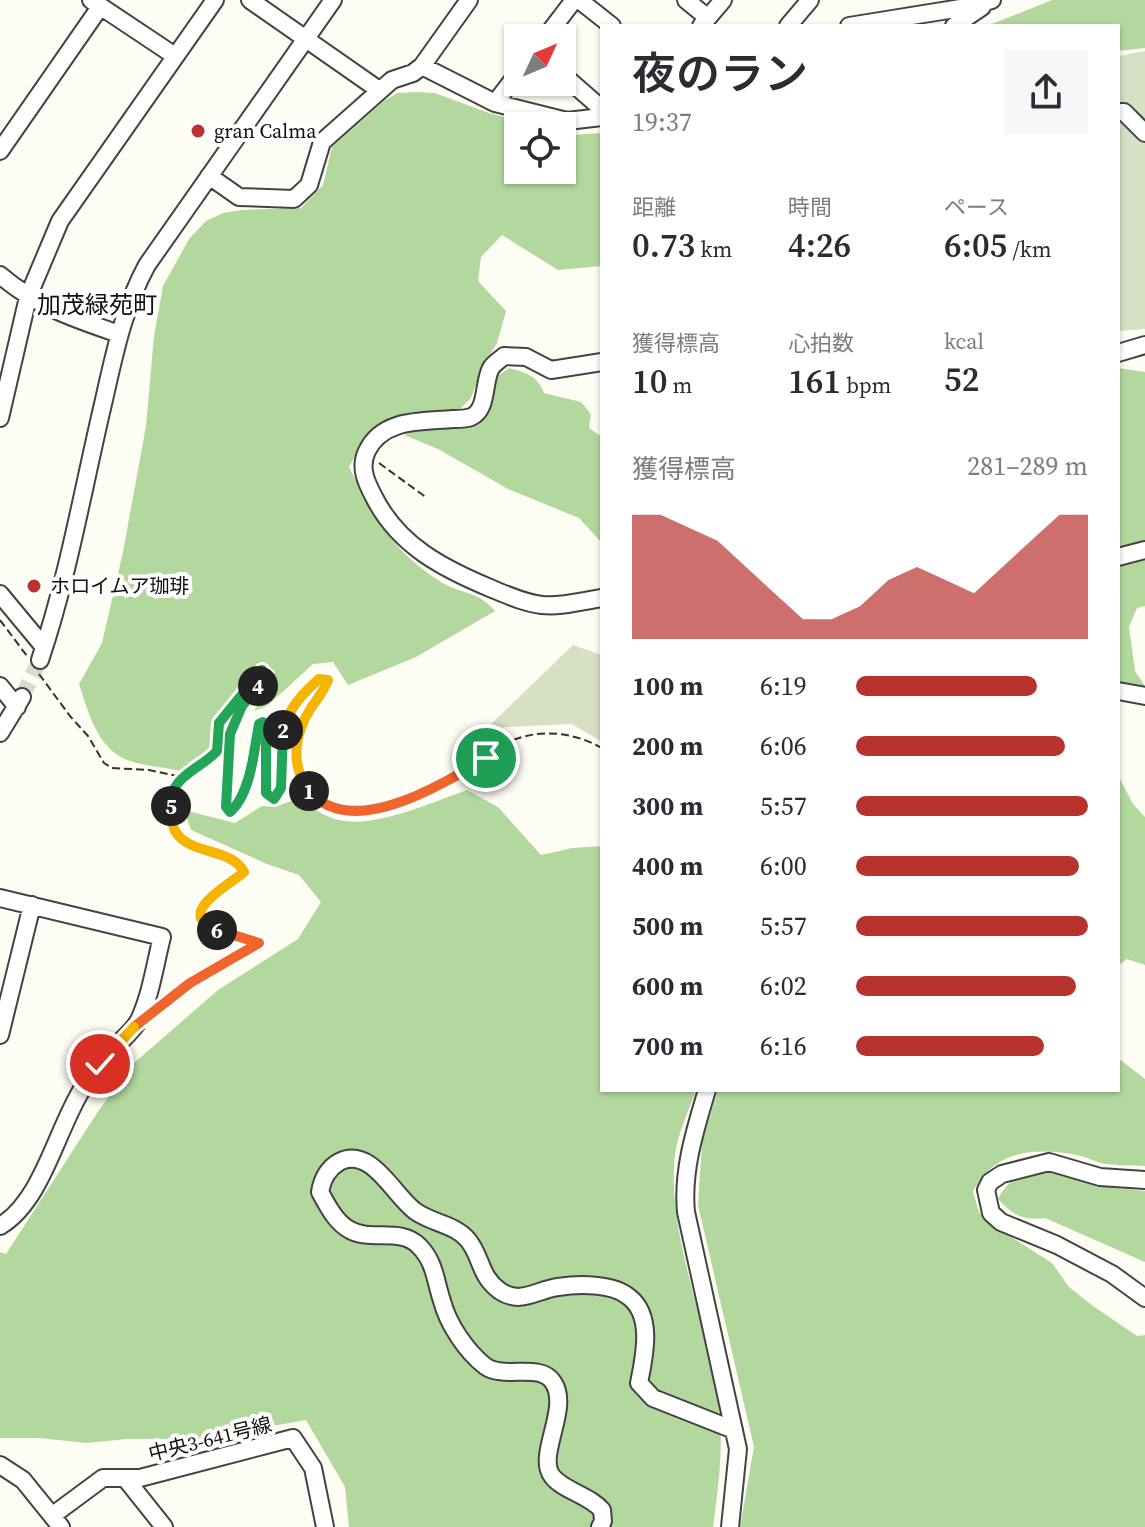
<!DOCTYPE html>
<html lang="ja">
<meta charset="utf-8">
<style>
:root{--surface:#fff;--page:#f7f7f7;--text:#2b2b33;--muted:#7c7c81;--accent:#b9332e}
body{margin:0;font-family:"Source Serif 4","Noto Sans JP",serif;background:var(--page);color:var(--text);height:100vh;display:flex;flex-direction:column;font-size:30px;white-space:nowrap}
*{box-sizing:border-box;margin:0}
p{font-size:26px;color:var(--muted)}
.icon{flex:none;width:44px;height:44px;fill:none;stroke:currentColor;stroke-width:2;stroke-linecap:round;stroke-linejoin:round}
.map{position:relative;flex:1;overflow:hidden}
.sheet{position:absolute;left:600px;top:24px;width:520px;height:1068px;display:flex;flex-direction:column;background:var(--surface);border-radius:0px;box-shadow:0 2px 6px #0004}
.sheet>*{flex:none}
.needle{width:52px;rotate:46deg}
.tools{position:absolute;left:504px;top:24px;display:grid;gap:16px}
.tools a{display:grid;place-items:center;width:72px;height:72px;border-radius:0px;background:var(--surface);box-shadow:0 2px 6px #0004;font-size:40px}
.pin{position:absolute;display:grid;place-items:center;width:68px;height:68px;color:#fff;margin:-34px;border:4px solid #fff;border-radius:50%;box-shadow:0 2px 8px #0007}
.km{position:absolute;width:40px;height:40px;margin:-20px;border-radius:50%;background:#222;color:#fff;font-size:22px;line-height:40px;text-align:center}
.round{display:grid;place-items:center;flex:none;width:84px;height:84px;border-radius:0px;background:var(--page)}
.overview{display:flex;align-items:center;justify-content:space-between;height:136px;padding:0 32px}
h1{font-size:44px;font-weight:600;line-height:60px}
.stats{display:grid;grid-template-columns:repeat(3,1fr);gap:12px;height:136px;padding:8px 32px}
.stats div{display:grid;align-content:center}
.stats b{font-size:34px;font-weight:600}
.stats small{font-size:22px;font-weight:400}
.stats p{font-size:22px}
.chart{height:224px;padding:16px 32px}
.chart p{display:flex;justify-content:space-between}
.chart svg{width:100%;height:144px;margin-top:8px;fill:var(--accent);opacity:.7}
ul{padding:0 32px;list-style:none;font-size:26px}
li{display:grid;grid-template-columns:128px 96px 1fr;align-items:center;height:60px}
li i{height:20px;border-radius:10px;background:var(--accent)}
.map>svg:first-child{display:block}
</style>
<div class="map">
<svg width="1145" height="1527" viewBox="0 0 1145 1527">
<rect width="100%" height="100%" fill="#fefdf3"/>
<path fill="#b3d89e" d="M1052 0H1145V48L1118 51V26H987Z
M416 92 435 93 489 113 538 126H518V170H562V132L574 135 602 133V266L558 270 502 235 481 257 478 281 506 311 497 343 482 368 471 398 456 413C397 416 380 411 349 467 376 519 389 548 441 582 462 595 477 590 495 611L416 657 348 685 333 662 313 664 267 706 254 711 275 672 267 664 258 667 214 722 209 751 180 771C164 767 145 766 130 761 97 750 89 713 79 684L102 643 123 552 146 426 154 336 163 286 189 239 206 221 223 213 242 210 301 208 323 185 332 147 384 101 397 93Z
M509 368C525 372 538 376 544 393L581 402 591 414 589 428 602 437V543L579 518 508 489 438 449 404 435 413 432 475 424 490 409 495 378Z
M1118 368 1145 372V546L1118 553Z
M1145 559V606L1137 608 1129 627 1135 671 1145 686V692L1118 685V564Z
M1118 775 1133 804 1145 817V965L1127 959 1118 966Z
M467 790 498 807 541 855 572 848 602 846V1090H696C689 1110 678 1133 675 1154 666 1229 705 1318 717 1393 725 1439 719 1482 713 1527H349L345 1487 306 1420 199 1439H127L86 1443 39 1438H0V1252L6 1254 99 1110 134 1063 218 990 298 939 321 902 299 875 267 864 191 830 184 810 235 823 262 806 275 807 299 798C309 805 320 814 332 818 369 832 432 802 467 790Z
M1118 1058 1145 1079V1166C1133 1165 1119 1166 1107 1164 1097 1163 1087 1157 1077 1155 1035 1147 994 1150 973 1192L979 1212 988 1222 1052 1263 1069 1287 1093 1306 1137 1336 1145 1335V1527H740L754 1447 698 1205 702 1143 718 1090H1118Z
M1051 1172 1099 1186 1145 1191V1262L1045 1218C1024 1221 1012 1215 998 1199 1010 1174 1026 1176 1051 1172Z"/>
<path fill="#d5e0c4" d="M1145 51V329L1118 331V56Z
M573 645 602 655V742L572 724 487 728Z"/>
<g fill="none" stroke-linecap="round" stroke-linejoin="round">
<path stroke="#dad9d1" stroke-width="16" stroke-dasharray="16 8" stroke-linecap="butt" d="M22 697 40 660"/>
<g stroke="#434343" stroke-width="20">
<path id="minor" d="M91 0 175 56
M250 0 379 90
M579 0 612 26
M686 0 708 18
M701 26 723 0
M788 26 810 0
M849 26 961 8 992 0
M954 26 982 7
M545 38 574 0
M422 66 469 0
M562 74 602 109
M495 103 518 73
M1118 112H1124L1145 133
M0 151 100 7
M209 176 239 197 294 199 309 185 322 142 392 80 413 73 422 66 495 103 567 121 602 117
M0 275C36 306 75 319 119 334
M1118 353 1145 345
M602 362 551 370 526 357 504 356C500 360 494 363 491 368 483 382 488 410 471 417 466 419 458 419 453 419 422 422 383 418 367 451 359 467 366 482 374 497 398 545 442 568 490 588 507 595 524 603 542 605 562 607 582 601 602 598
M0 418 28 297 60 221 215 0
M1118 557 1145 550
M0 594 44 647
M40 660C68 577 83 489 103 404 114 356 123 309 147 265L333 0
M0 686 17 707
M1118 691 1145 696
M0 733 22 697
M0 898 162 937C155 964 151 995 139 1020 135 1028 126 1036 119 1043 106 1057 94 1070 84 1086 57 1127 43 1201 0 1226
M0 1035 32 905
M707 1090C695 1130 682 1171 686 1212L738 1449 730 1527
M1145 1180 1100 1177 1049 1162 1002 1174 990 1182 986 1190 991 1213 1001 1222 1057 1245 1112 1274 1145 1298
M0 1465 23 1480 61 1527
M125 1478 164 1527
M53 1515 103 1478H140L293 1438 313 1468 325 1527
M600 1527 603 1521 602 1510C589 1495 562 1490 552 1476 536 1455 571 1408 553 1382 540 1362 504 1380 485 1366 466 1351 448 1324 442 1301 435 1280 435 1262 419 1246 401 1227 371 1242 350 1230 336 1223 327 1205 320 1192 322 1180 327 1169 339 1162 371 1145 394 1196 415 1211 431 1223 455 1224 468 1240 482 1257 479 1276 500 1291 521 1305 536 1290 558 1287 578 1284 613 1283 629 1297 654 1316 644 1358 639 1383L653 1398 734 1430"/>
</g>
<path stroke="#323232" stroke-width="2" stroke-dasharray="8 4" stroke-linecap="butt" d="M379 463 427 498
M0 620 27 656
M39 674 70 716 88 736 104 763 112 768 149 770 182 777 197 765 206 761 217 751 219 723 259 670 266 671V675L234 720 230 734 226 807 230 812C251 793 255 750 259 724L262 722 266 725V793L274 799C291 784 279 751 283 731 287 708 303 693 319 679L328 680C321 702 299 716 296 740 294 758 298 777 310 791 355 845 467 772 508 742 540 728 573 732 602 748
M162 1004 190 983 259 943C240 937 188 931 205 902L244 872C230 844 175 856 172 819 171 801 173 793 182 777"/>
<use href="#minor" stroke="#fff" stroke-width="16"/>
</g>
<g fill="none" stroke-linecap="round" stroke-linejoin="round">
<g stroke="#fff" stroke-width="16">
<path id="split-1" d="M309 791C352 841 443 784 486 758"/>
</g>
<g stroke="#fff" stroke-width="16">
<path id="split-2" d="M283 730C289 708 302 694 319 679L328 680C324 691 317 699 311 708 294 734 290 765 309 791"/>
</g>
<g stroke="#fff" stroke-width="16">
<path id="split-3" d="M253 759 259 724 263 722 266 725V793L274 799 281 788 283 730"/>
</g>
<g stroke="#fff" stroke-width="16">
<path id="split-4" d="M253 759C250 776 243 801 230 812L226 807 230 734 242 706 258 686"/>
</g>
<g stroke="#fff" stroke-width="16">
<path id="split-5" d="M171 806C169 776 201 769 217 751L219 723 262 670 266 675 258 686"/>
</g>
<g stroke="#fff" stroke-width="16">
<path id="split-6" d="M171 806C172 814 171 824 175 831 190 856 231 847 244 872 231 884 172 914 217 930"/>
</g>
<g stroke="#fff" stroke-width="16">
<path id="split-7" d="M134 1027 190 983 259 943 217 930"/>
</g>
<g stroke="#fff" stroke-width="16">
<path id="split-8" d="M100 1064 134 1027"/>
</g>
<use href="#split-1" stroke="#f0652b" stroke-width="10"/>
<use href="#split-2" stroke="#f5b400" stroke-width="10"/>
<use href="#split-3" stroke="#22a559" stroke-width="10"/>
<use href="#split-4" stroke="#22a559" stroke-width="10"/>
<use href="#split-5" stroke="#22a559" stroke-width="10"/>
<use href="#split-6" stroke="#f5b400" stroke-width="10"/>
<use href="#split-7" stroke="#f0652b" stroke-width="10"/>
<use href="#split-8" stroke="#f5b400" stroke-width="10"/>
</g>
<g fill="#b9332e" stroke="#fff" stroke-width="3">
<circle cx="198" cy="131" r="8"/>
<circle cx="34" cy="586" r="8"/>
</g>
<g text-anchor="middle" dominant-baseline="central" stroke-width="8" stroke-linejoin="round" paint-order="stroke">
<g font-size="20" fill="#101010" stroke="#fff" text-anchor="start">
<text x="214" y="131">gran Calma</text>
<text x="50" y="586">ホロイムア珈琲</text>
</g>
<g font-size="20" fill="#101010" stroke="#fff">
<text transform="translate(210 1439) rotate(-14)">中央3-641号線</text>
</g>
<g font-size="24" fill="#101010" stroke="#fff">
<text x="97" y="304">加茂緑苑町</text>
</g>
</g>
</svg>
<div class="tools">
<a><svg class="needle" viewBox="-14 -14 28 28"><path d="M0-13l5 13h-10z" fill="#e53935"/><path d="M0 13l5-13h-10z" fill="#7c7c81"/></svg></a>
<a><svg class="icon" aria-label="locate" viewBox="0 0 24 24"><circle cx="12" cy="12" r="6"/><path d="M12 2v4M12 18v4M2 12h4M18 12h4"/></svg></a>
</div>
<div class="pin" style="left:486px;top:758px;background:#1e9e55"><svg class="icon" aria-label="arrive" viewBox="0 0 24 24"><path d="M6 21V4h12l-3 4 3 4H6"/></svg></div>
<div class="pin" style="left:100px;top:1064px;background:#d93025"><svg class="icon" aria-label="check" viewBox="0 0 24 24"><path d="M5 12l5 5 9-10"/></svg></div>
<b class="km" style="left:309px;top:791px">1</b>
<b class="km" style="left:283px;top:730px">2</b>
<b class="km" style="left:258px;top:686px">4</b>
<b class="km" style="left:171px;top:806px">5</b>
<b class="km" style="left:217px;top:930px">6</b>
<section class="sheet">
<div class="overview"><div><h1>夜のラン</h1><p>19:37</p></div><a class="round"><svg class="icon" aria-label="share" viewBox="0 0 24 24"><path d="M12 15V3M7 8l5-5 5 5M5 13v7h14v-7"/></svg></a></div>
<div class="stats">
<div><p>距離</p><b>0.73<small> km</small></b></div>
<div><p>時間</p><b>4:26</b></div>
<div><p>ペース</p><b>6:05<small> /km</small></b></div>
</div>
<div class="stats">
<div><p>獲得標高</p><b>10<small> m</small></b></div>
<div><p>心拍数</p><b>161<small> bpm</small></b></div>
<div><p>kcal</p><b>52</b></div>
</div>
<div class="chart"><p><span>獲得標高</span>281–289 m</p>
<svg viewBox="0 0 160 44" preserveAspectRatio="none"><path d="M0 44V6L10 6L20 10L30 14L40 22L50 30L60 38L70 38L80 34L90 26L100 22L110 26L120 30L130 22L140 14L150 6L160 6V44z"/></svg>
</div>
<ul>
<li><b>100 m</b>6:19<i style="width:78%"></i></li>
<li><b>200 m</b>6:06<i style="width:90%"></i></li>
<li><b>300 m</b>5:57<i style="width:100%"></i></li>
<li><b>400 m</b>6:00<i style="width:96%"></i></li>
<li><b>500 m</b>5:57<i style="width:100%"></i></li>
<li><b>600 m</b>6:02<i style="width:95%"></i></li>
<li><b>700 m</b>6:16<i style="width:81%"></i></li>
</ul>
</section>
</div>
